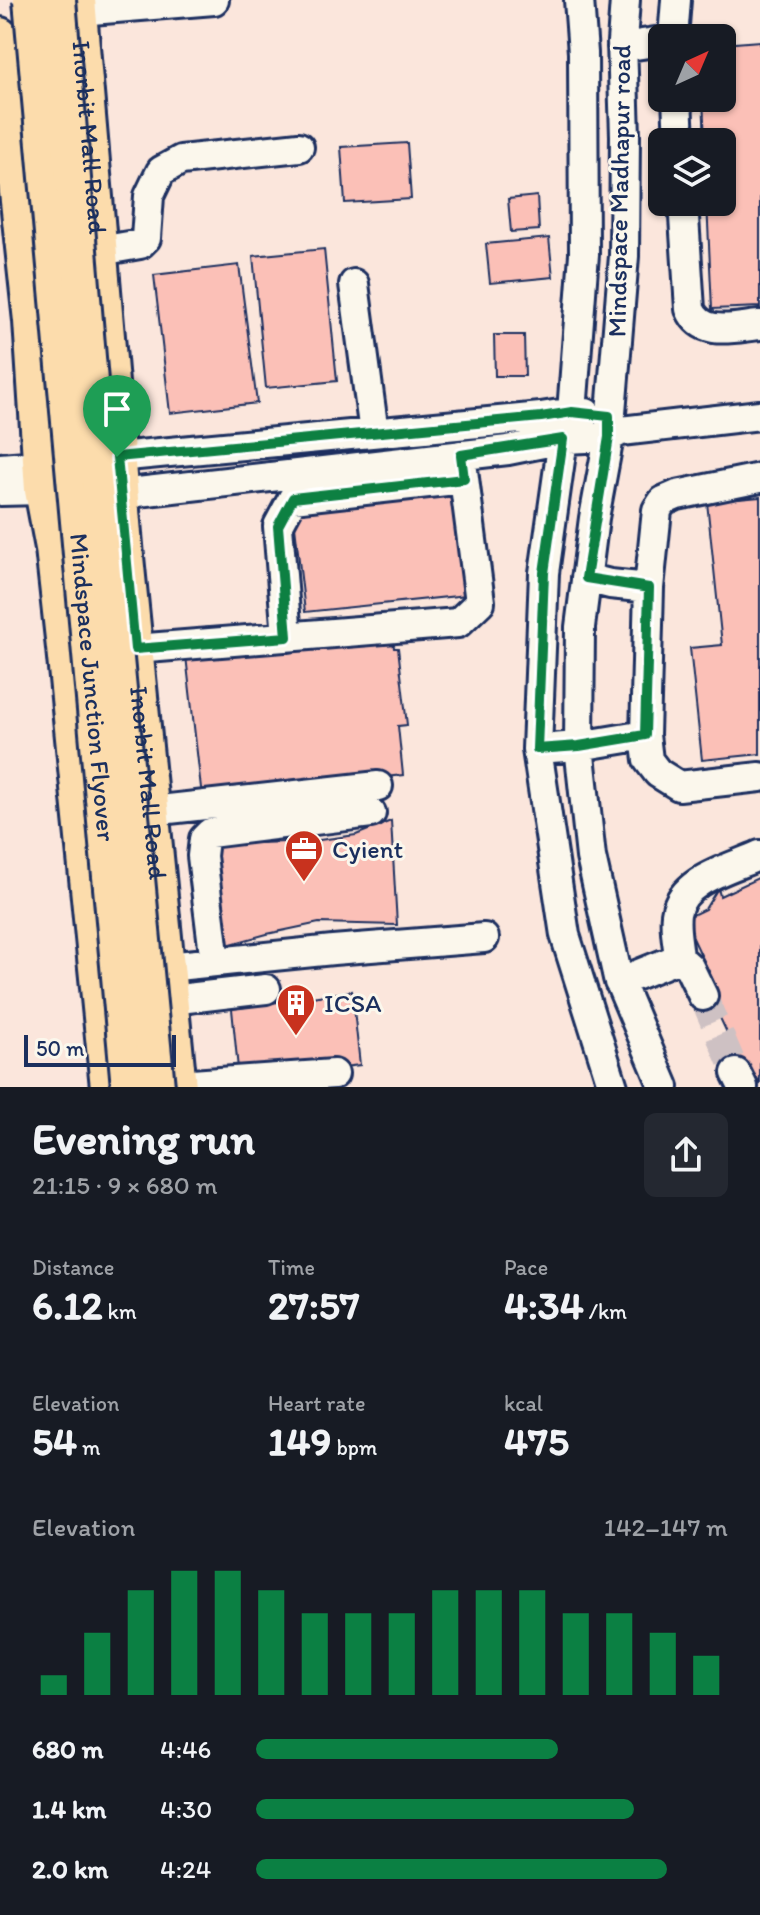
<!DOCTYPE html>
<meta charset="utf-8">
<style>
:root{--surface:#171b24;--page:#242831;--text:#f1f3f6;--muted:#9ea1a6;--accent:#0b8043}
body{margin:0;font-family:Itim,sans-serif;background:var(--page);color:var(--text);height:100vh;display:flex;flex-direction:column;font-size:30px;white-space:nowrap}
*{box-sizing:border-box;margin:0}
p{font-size:26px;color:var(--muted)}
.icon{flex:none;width:44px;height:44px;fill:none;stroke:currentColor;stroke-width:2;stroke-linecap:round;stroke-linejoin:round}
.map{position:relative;height:1087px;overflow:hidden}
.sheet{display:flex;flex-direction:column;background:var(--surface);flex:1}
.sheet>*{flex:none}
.needle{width:52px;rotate:44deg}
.fabs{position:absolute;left:648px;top:24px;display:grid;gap:16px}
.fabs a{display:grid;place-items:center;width:88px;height:88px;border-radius:12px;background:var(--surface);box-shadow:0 2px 6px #0004;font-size:40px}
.scale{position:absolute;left:24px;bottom:20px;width:152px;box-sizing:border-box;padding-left:8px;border:4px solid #1b2f5e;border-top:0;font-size:22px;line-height:28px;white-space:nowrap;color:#1b2f5e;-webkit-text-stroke:6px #fbf7ec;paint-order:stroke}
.pin{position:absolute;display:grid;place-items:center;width:68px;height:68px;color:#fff;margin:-82px -34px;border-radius:50% 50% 50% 0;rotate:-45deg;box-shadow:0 0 8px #0007}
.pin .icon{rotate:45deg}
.round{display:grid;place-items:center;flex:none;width:84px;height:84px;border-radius:12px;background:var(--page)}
.head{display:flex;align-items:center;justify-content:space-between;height:136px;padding:0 32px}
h1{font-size:44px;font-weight:700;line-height:60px}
.figures{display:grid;grid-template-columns:repeat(3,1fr);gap:12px;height:136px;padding:8px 32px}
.figures div{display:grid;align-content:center}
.figures b{font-size:40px;font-weight:700}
.figures small{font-size:22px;font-weight:400}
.figures p{font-size:22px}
.chart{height:224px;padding:16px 32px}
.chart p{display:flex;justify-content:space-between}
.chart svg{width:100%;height:144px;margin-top:8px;stroke:var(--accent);stroke-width:6}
ul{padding:0 32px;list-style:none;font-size:26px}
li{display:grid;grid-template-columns:128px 96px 1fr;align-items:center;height:60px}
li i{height:20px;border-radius:10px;background:var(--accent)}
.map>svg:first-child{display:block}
</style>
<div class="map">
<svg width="760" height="1087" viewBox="0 0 760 1087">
<rect width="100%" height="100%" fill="#fbe6dc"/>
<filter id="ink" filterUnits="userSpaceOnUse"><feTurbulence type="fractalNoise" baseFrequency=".0125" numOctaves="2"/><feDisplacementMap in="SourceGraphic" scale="16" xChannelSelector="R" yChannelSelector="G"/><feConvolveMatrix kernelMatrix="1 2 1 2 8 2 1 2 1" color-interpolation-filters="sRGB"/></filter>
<g filter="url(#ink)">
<path fill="#fbc0b7" stroke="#1b2f5e" stroke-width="2" d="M760 41V307L712 309 707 202H722V142H705L703 98H722V44Z
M407 143 411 199 345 203 341 147Z
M537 196 539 230 511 232 508 199Z
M549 238 553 277 490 283 486 244Z
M324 249 337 381 266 388 253 256Z
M239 265 257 403 170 413 154 275Z
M494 335H524L525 376H495Z
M464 491 476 594 305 612 293 509Z
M760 497V754L702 760 690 648 722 645 707 502Z
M392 634 394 648H398L407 725 398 726 403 775 202 797 186 656Z
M391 821 397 925 319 923 267 934 220 947 210 840 260 843 312 841 356 835Z
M760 877V1085L755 1075 748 1078 708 992 717 989 684 919 705 909 718 888 720 896Z
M352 991 360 1065 239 1079 232 1009Z"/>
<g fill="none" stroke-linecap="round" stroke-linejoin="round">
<path stroke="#cec1c3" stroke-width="28" stroke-dasharray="28 14" stroke-linecap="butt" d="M703 996 736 1073"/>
<g stroke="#1b2f5e" stroke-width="34">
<path id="minor" d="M579 0 583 53 584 254 572 412 563 439 544 573 537 749 565 935 613 1087
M625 0 622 42 625 136 624 256 609 437 594 518 580 627 579 746 591 857 618 978 664 1087
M79 11 214 0
M673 38 676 0
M622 47 662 41
M677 98 679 142
M683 202 690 309C702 338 735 327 760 325
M100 251 140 244 146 238 149 196 161 171 181 160 299 147
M354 284 374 433
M117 457 541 417 572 412 586 413
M0 468 40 465
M760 478 677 495 663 501 657 510 649 588 645 735 648 760 658 773 679 786 760 777
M0 491 42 490
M120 494 508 450 563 439 609 437 621 431 760 415
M586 578 610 584 649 588
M287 637 278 526 293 498 464 479
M135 649 458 623 480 602 461 455
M537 749 579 746 645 735
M151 811 378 786
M679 958 689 967 703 996
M215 962 202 856 204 839 210 833 371 813
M167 967 333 950 484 938
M619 982 679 958C678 943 674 929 676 914 681 879 732 868 760 855
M170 1000 266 989
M736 1073 743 1087
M178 1085 334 1074"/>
</g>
<g stroke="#1b2f5e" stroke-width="40">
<g id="major">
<path id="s1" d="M78 0 126 557 179 1087"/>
<path d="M0 35 31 321 42 490 53 548 64 648 108 1087"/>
</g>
</g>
<use href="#minor" stroke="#fbf7ec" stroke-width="28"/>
<use href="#major" stroke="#fcdcac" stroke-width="34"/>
<g stroke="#1b2f5e" stroke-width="40" stroke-linecap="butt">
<g id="major-bridge">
<path id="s2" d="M31 0 129 1087"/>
<path d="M58 0 94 429 157 1087"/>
</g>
</g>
<use href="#major-bridge" stroke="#fcdcac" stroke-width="34"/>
</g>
</g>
<g fill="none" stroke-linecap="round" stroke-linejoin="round" filter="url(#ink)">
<g stroke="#fff" stroke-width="16">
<path id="route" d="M572 412 609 416V437L586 578 649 588 645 735 579 746 537 749 544 573 563 439 461 455 464 479 293 498 278 526 287 637 135 649 117 457 541 417Z"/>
</g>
<use href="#route" stroke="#0b8043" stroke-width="10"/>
</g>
<defs>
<g id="office-pin" transform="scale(2)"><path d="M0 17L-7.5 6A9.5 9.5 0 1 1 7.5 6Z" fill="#c8321e" stroke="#fbf7ec"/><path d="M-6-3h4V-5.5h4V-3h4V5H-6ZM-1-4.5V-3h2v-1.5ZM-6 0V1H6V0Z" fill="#fff"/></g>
<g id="building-pin" transform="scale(2)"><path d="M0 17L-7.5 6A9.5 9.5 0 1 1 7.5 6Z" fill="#c8321e" stroke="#fbf7ec"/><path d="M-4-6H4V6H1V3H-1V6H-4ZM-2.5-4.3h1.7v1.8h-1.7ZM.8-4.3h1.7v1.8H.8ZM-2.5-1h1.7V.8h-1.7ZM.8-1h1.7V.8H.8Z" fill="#fff"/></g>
</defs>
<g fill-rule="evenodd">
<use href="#office-pin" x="304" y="849"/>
<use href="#building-pin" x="296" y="1003"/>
</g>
<g text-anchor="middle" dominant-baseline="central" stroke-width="6" stroke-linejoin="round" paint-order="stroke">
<g font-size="26" fill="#1b2f5e" stroke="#fbf7ec">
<text stroke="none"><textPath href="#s1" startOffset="138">Inorbit Mall Road</textPath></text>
<text transform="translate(619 191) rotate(-89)">Mindspace Madhapur road</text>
<text stroke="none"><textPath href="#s2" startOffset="690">Mindspace Junction Flyover</textPath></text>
<text stroke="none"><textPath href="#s1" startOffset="786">Inorbit Mall Road</textPath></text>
</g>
<g font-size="26" fill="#1b2f5e" stroke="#fbf7ec" text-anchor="start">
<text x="332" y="849">Cyient</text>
<text x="324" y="1003">ICSA</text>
</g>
</g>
</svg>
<div class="fabs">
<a><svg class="needle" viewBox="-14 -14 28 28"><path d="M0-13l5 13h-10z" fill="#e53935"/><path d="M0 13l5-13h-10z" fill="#9ea1a6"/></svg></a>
<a><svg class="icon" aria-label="layers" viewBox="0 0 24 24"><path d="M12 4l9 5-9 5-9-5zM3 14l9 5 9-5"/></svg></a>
</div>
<div class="scale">50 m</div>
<div class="pin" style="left:117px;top:457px;background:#1e9e55"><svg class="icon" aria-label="arrive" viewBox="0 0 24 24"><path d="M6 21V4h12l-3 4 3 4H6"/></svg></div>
</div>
<section class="sheet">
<div class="head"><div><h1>Evening run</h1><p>21:15 · 9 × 680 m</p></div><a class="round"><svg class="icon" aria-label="share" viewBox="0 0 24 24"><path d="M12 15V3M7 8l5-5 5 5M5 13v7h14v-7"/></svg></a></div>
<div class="figures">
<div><p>Distance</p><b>6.12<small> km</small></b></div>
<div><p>Time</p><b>27:57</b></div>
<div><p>Pace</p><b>4:34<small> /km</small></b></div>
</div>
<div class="figures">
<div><p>Elevation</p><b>54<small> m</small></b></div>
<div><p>Heart rate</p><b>149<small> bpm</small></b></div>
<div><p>kcal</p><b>475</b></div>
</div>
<div class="chart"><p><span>Elevation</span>142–147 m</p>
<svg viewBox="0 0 160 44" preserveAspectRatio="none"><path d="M5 44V38M15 44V25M25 44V12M35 44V6M45 44V6M55 44V12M65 44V19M75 44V19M85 44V19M95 44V12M105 44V12M115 44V12M125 44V19M135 44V19M145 44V25M155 44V32"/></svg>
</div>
<ul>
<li><b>680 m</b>4:46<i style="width:64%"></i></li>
<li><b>1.4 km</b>4:30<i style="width:80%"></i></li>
<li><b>2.0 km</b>4:24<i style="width:87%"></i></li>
</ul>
</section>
